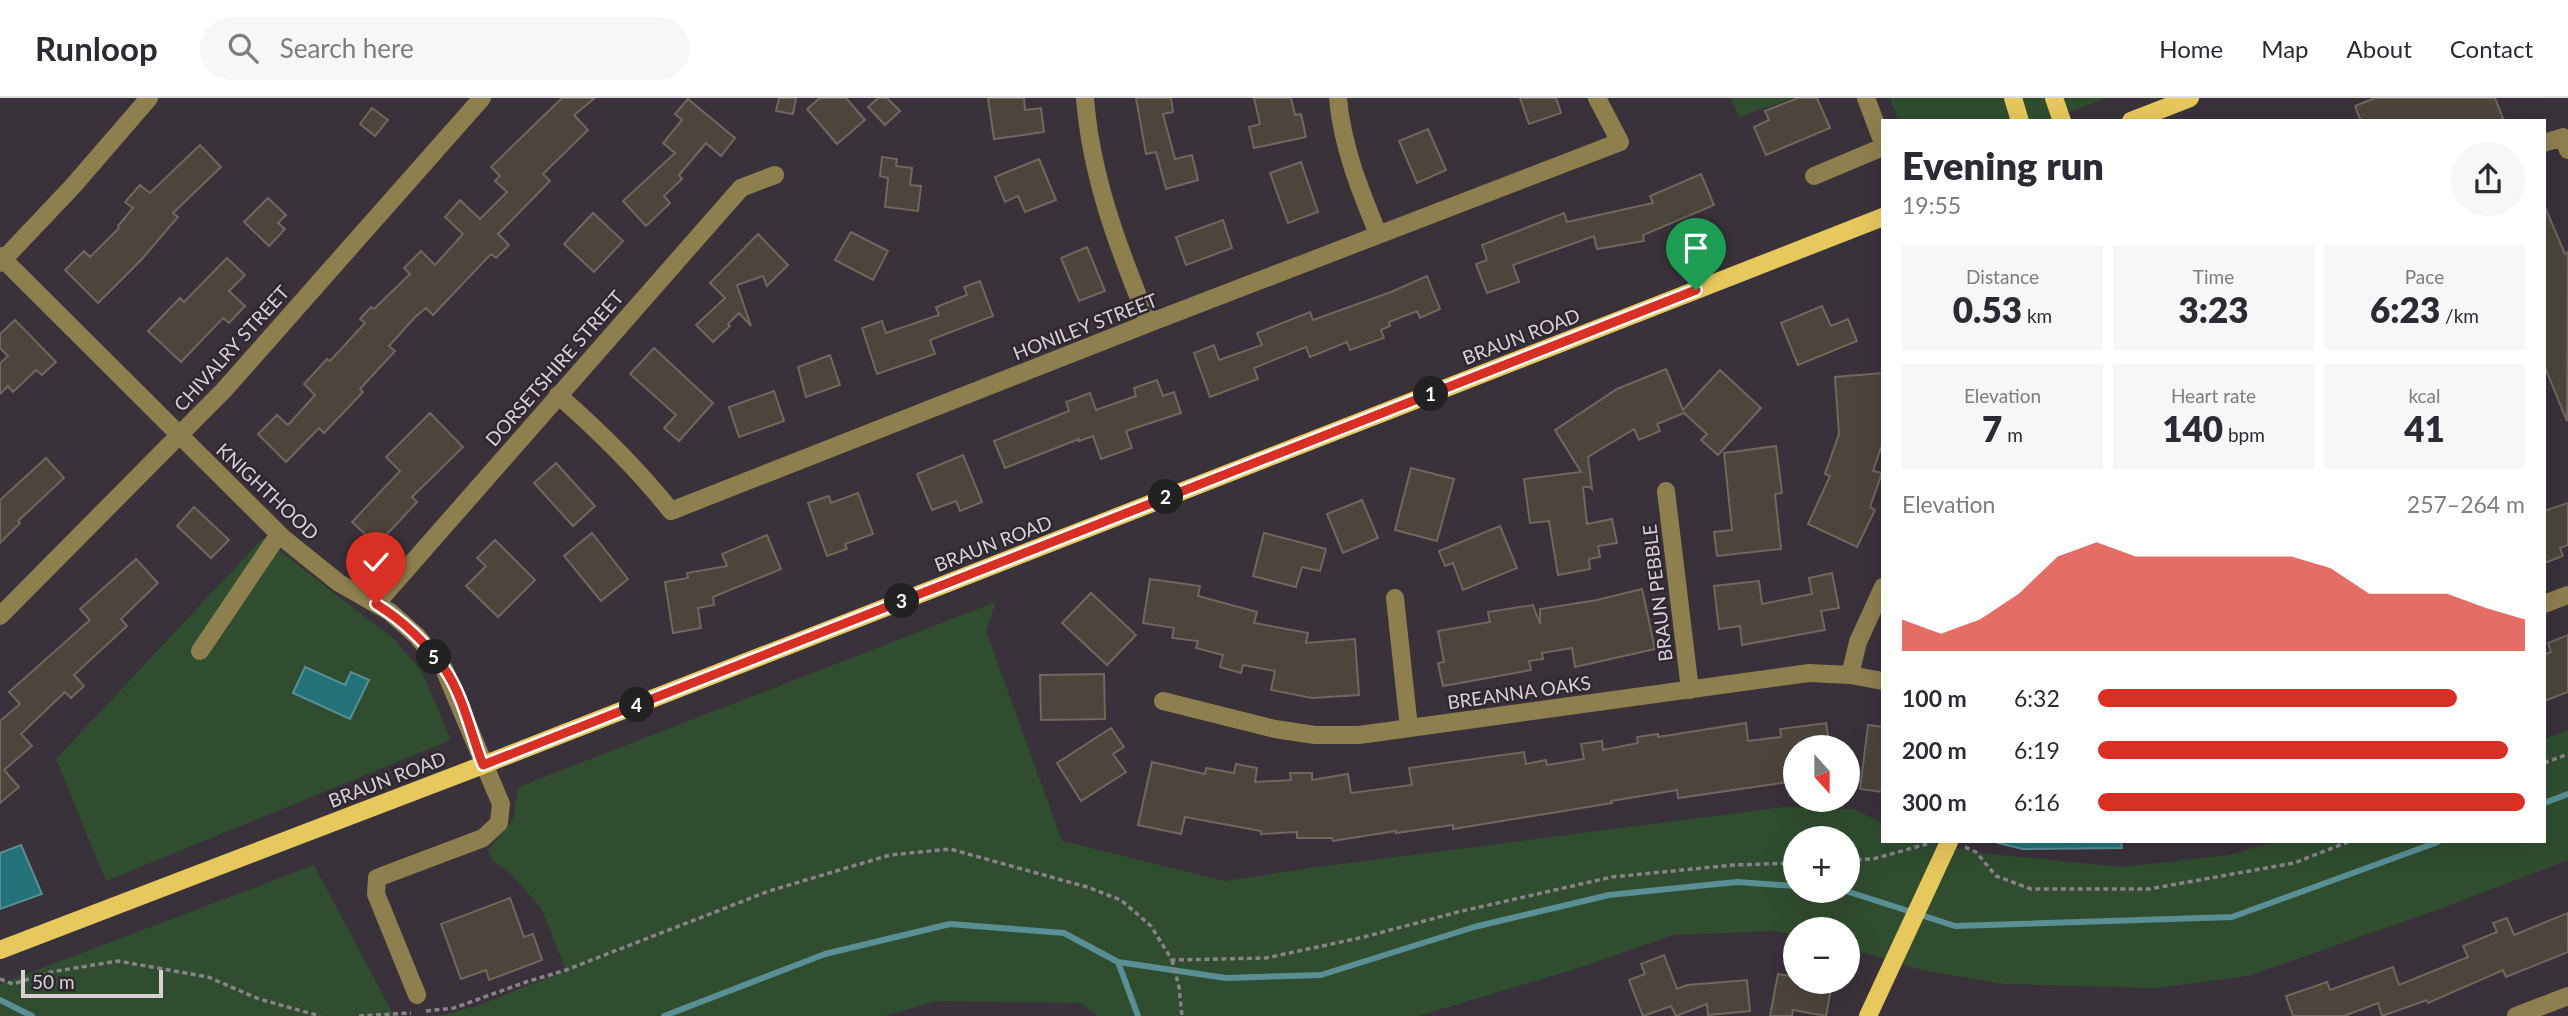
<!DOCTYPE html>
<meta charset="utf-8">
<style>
:root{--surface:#fff;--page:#f7f7f7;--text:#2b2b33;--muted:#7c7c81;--line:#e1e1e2;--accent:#d93025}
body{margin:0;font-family:Lato,sans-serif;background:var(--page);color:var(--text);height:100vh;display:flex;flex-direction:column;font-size:26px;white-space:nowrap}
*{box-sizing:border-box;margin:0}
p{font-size:23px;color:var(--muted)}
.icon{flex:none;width:38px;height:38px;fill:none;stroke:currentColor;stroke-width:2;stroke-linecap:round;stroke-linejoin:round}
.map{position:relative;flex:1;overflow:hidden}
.side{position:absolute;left:1881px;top:21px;width:665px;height:724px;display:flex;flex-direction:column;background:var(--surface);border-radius:0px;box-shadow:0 7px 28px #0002}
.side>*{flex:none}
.needle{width:46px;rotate:159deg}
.fabs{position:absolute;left:1783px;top:637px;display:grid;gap:14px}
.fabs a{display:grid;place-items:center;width:77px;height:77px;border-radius:50%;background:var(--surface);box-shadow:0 7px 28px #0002;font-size:35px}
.scale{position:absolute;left:21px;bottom:18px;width:142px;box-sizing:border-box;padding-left:7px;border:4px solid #d8d2d7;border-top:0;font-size:19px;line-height:24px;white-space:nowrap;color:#d8d2d7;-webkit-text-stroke:5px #302830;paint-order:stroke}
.pin{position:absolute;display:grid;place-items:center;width:60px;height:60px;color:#fff;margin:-72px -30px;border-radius:50% 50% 50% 0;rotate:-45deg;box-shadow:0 0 7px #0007}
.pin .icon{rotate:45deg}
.km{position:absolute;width:35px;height:35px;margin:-18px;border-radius:50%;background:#222;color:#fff;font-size:19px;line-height:35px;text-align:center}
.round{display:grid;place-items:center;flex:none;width:74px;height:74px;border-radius:37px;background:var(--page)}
.head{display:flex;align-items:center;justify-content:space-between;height:119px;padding:0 21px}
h1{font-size:38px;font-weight:800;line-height:52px}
.figures{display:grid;grid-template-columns:repeat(3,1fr);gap:10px;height:119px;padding:7px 21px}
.figures div{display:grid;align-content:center;border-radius:0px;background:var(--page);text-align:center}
.figures b{font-size:35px;font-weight:800}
.figures small{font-size:19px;font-weight:400}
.figures p{font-size:19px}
.chart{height:196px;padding:14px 21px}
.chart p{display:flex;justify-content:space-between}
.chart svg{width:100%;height:126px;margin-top:7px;fill:var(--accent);opacity:.7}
ul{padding:0 21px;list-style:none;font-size:23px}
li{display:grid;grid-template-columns:112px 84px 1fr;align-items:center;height:52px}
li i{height:18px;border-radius:9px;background:var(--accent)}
header{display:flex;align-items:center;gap:42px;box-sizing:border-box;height:98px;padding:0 35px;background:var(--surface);border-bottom:2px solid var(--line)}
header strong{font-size:33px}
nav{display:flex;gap:38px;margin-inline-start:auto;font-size:24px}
.search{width:490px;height:63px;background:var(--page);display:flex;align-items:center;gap:18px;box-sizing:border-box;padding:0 24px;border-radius:38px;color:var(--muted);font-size:26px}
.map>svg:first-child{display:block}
</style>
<header>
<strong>Runloop</strong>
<div class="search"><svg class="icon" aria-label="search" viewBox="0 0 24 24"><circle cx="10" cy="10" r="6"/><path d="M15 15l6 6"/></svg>Search here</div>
<nav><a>Home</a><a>Map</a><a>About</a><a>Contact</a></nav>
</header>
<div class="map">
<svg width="2568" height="918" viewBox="0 0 2568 918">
<rect width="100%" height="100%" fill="#3a323a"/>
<path fill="#304d2f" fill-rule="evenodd" d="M1731 0H1792L1739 19Z
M1890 0H2106L2046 23H1899Z
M263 440 395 542 422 574 451 642 106 783 56 661Z
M996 504 986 533 1062 743 1225 783 1310 770 1783 709 1853 711 1883 725V744H1929L1981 755 2122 769 2229 757 2273 744H2544L2545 641 2568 632V762L2440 811 2248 878 2155 890 2004 886 1921 872 1848 850V831H1796L1795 837 1775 833 1673 837 1585 868 1418 918H1098L1080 905 937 903 884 918H438L477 908 566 872 541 810 511 776 493 763 488 752 513 722 518 689ZM1796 740H1848V793H1796Z
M314 767 394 918H0V886Z"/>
<path fill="#237279" stroke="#598f95" stroke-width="2" d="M305 569 345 587 351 574 369 582 350 621 293 595Z
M1999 744H2121L2122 750 2023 751 1998 745Z
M21 747 42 796 0 811V755Z"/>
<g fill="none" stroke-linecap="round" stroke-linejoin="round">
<path stroke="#598f95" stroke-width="6" d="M2544 705 2568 696
M1846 793 1955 828 2232 819 2438 744
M1118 864 1138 918
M0 902 32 918
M664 918 825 856 950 826 1064 835 1118 864 1226 880 1321 877 1474 829 1609 797 1737 784 1796 788"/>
</g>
<path fill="#4c453c" stroke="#6f685e" stroke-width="2" d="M562 0H595L574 17 588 32 543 76 550 83 498 136 509 147 496 160 491 156 433 217 426 210 415 219 389 248 395 253 360 291 363 294 324 335 319 330 286 364 258 336 277 317 288 327 315 297 304 286 327 261 330 263 365 225 360 221 371 209 374 211 410 176 404 170 421 153 435 167 463 136 445 119 460 102 480 121 507 94 495 83 500 78 491 69Z
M779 0H796L793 16 776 13Z
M820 0H846L865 22 837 46 807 11Z
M878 0H887L900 13 885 27 868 9Z
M988 0H1024L1025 12 1041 10 1044 34 994 41Z
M1136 0H1171L1173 14 1163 16 1175 61 1192 57 1198 82 1166 91 1156 54 1146 56Z
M1254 0H1291L1295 17 1301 16 1306 39 1254 50 1249 29 1260 26Z
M1520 0H1556L1561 15 1529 26Z
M1798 0H1817L1830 30 1766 57 1754 29 1769 22 1765 13Z
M2375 0H2495L2504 23H2361L2355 8Z
M688 1 735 40 721 58 706 45 679 77 682 81 664 98 670 105 646 128 623 103 675 55 663 45 682 22 675 16Z
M372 10 388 22 375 38 360 26Z
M1428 31 1446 72 1417 85 1399 43Z
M200 47 221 69 173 115 178 119 142 161 98 205 65 172 84 153 90 159 119 130 118 128 133 110 125 104 140 87 150 95Z
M882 59 897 61 896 68 912 70 910 87 921 88 918 113 885 109 888 80 880 78Z
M1039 61 1056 102 1025 114 1018 98 1005 104 995 79Z
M1301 64 1318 114 1288 125 1270 75Z
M1701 76 1714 107 1643 137 1644 143 1597 151 1594 138 1513 167 1519 184 1487 195 1476 166 1487 162 1482 147 1564 115 1567 124 1653 105 1650 98Z
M268 100 286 117 278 125 285 131 269 148 244 124Z
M2544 107 2565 156 2568 154 2567 323 2544 267Z
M593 115 623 143 594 174 564 146Z
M1223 122 1232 150 1186 167 1176 139Z
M851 134 888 153 873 182 835 162Z
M758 136 788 167 767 188 763 178 737 187 751 228 739 215 728 226 730 228 713 244 696 227 725 200 710 185Z
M1087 149 1105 193 1079 203 1061 160Z
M227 160 245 177 229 193 245 208 229 225 223 220 181 264 148 233 180 200 184 204Z
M1427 178 1440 211 1420 220 1417 213 1389 224 1390 228 1381 232 1384 240 1350 252 1347 244 1310 259 1306 249 1254 270 1258 281 1210 299 1194 255 1214 247 1219 262 1262 247 1257 235 1310 214 1313 222 1391 194Z
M980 183 993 218 930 242 935 256 877 276 862 230 882 223 886 235 939 217 936 209 967 197 964 189Z
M1822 208 1831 228 1848 221 1857 243 1798 267 1781 225Z
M15 222 56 264 42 277 36 272 13 294 8 288 0 296V265L8 258 0 250V236Z
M654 250 713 305 679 343 664 330 676 317 630 276Z
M830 257 840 287 806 299 798 269Z
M1666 271 1683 312 1720 272 1761 310 1718 357 1701 342 1707 336 1684 315 1657 326 1660 333 1639 342 1634 331 1588 359 1592 391 1590 389H1583L1587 426 1612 421 1617 445 1598 448 1600 459 1589 461 1590 471 1558 477 1549 423 1530 425 1524 381 1581 374 1555 332 1617 291Z
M1883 275V344L1873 373 1882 375 1870 409 1875 412 1857 449 1808 426 1830 378 1825 376 1839 336 1835 279Z
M1157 282 1163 298 1174 294 1181 315 1126 333 1132 350 1101 361 1093 338 1079 343V341L1005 370 994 343 1069 313 1066 304 1090 295 1096 312 1136 298 1134 290Z
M774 293 784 323 739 339 729 309Z
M430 315 463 349 412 399 417 404 377 447 352 424 400 373 386 359Z
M1776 348 1782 395 1775 396 1781 451 1717 458 1714 434 1732 432 1724 355Z
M963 357 982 404 960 413 956 403 932 412 917 376Z
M46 360 64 380 18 423 20 425 0 445V402Z
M556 365 595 408 573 428 534 385Z
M1411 370 1454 381 1437 443 1395 432Z
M858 395 873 436 845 446 847 451 827 458 808 405 829 398 831 405Z
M1362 402 1378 440 1343 455 1327 416Z
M2568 405V447L2560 450 2563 458 2544 465V413Z
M194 409 229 442 211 460 177 428Z
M1500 428 1517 470 1463 492 1453 465 1445 468 1439 453Z
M592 435 628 481 601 503 564 458Z
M1264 435 1326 451 1320 473 1302 469 1296 489 1253 478Z
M767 437 781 471 713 499 714 507 698 510 701 530 673 535 665 484 688 480 687 475 727 468 722 456Z
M495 442 535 482 498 519 466 488 486 468 477 460Z
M136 461 158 485 121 521 127 528 74 577 84 588 71 600 65 594 21 636 32 648 4 672 19 689 0 705V623L20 606 9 594 90 522 80 511Z
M1832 475 1839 510 1821 513 1825 532 1742 547 1740 528 1719 531 1714 488 1759 483 1762 506 1812 496 1809 480Z
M1150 481 1200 488 1198 498 1257 514 1254 525 1308 535 1306 545 1355 541 1359 597 1312 600 1271 592 1275 573 1243 567 1241 575 1220 569 1223 557 1196 550 1198 543 1172 540 1174 530 1143 525Z
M1642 491 1655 551 1575 569 1572 550 1542 555 1543 561 1529 563 1531 572 1443 588 1438 565 1444 564 1438 533 1490 524 1488 514 1533 507 1540 526V511L1597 502Z
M1091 495 1136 537 1107 567 1062 525Z
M2568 537V594L2544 603V557L2551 554 2548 545Z
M1104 576 1105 621 1041 622 1040 577Z
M1746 625 1748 643 1781 639 1780 631 1826 625 1830 649H1796V683L1678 700 1677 692 1611 703 1612 705 1453 731V727L1396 735V733L1333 743 1332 740H1297V734L1261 736V733L1185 719 1181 736 1138 727 1152 664 1205 676 1206 670 1234 675 1236 666 1257 670 1255 684 1291 682 1290 675H1312V682L1348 676 1351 695 1412 687 1409 670 1524 654 1526 666 1546 662 1547 667 1584 661 1581 646 1602 643 1603 652 1638 645 1637 639 1658 636V639Z
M1868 627 1883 629V694L1860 691Z
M1111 630 1124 649 1113 656 1126 674 1081 703 1057 665Z
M510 800 524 839 533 836 542 862 489 882 486 872 461 881 441 826Z
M2568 815V854L2506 879 2503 872 2428 905 2427 902 2382 918 2378 905 2344 918H2293L2286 898 2327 884 2330 892 2393 869 2399 887 2468 859 2463 848 2497 834 2493 825 2507 820 2514 837Z
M1664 857 1677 891 1687 887 1747 882 1750 913 1708 917 1707 906 1676 918 1671 908 1643 918 1629 882 1645 876 1641 866Z
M1778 876 1796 879V884L1832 886 1826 918 1793 912 1792 918H1770Z"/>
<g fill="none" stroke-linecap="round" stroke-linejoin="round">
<path stroke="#898389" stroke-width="3.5" stroke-dasharray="5 3.5" stroke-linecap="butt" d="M2544 665 2568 656
M1965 749 1976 754 1996 778 2031 791H2149L2294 765 2348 744
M1848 762 1873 761 1927 746
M1172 862 1179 889 1182 918
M0 881 13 886 51 874 118 863 208 879 259 901 320 918
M426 913 454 910 526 884 566 872 769 793 890 757 950 751 1087 789 1121 802 1151 828 1172 862 1266 860 1364 839 1458 814 1612 779 1733 767 1796 765
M359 918 411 915"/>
<path stroke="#8e7f4f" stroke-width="18" d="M1085 0C1091 79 1119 152 1149 225
M1338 0C1342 48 1360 92 1378 136
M1866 0 1883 45
M2544 45 2563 39 2568 52
M1814 78 1883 49
M0 158 283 440 339 485 390 514 417 538 444 571 501 706 499 725 483 740 377 780 376 796 417 897
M0 165 73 88 149 0
M558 297C600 334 637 370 671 413L1149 225 1620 44 1597 0
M1666 393 1690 592
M1395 500 1409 630
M376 506 741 90 775 77
M2544 506 2568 497
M0 518 224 292 482 0
M200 553 279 436
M1850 577 1858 544 1883 489
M1163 603 1275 631 1315 637H1359L1809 575 1850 577 1883 583
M2516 918 2568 898"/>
<path stroke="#e7c85d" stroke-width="18" d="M2013 0 2020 23
M2054 0 2062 23
M2131 23 2190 0
M0 852 483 667 1883 119
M1868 918 1949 744"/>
</g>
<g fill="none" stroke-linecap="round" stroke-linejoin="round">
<g stroke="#fff" stroke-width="14">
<path id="route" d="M376 506C402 522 426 545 444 570 463 597 471 636 483 667L1696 192"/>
</g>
<use href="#route" stroke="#d93025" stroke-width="9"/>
</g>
<g text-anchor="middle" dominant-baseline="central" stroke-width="5" stroke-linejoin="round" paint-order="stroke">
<g font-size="19" fill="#d8d2d7" stroke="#302830">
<text transform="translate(1085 228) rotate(-21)">HONILEY STREET</text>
<text transform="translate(1521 238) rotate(-21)">BRAUN ROAD</text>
<text transform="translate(231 250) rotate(-48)">CHIVALRY STREET</text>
<text transform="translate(554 270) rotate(-49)">DORSETSHIRE STREET</text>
<text transform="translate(268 393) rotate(43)">KNIGHTHOOD</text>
<text transform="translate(993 445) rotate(-21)">BRAUN ROAD</text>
<text transform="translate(1657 495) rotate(-97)">BRAUN PEBBLE</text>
<text transform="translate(1519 594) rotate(-8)">BREANNA OAKS</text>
<text transform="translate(387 681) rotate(-21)">BRAUN ROAD</text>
</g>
</g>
</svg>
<div class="fabs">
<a><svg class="needle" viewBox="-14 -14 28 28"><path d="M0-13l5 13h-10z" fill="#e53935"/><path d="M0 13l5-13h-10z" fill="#7c7c81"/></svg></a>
<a>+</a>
<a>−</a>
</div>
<div class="scale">50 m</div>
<div class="pin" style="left:1696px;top:192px;background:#1e9e55"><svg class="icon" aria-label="arrive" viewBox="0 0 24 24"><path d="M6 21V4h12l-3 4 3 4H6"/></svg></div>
<div class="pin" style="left:376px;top:506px;background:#d93025"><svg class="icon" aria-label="check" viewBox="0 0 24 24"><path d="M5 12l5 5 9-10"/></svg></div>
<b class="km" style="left:1431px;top:296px">1</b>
<b class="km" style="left:1166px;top:399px">2</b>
<b class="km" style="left:902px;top:503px">3</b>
<b class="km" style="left:637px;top:607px">4</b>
<b class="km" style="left:434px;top:559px">5</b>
<section class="side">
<div class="head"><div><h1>Evening run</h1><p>19:55</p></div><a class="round"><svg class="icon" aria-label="share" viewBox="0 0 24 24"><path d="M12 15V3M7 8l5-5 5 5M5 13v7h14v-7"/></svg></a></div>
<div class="figures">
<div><p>Distance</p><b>0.53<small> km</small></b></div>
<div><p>Time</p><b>3:23</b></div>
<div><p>Pace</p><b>6:23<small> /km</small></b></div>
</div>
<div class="figures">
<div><p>Elevation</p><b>7<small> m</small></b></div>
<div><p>Heart rate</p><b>140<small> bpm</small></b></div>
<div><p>kcal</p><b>41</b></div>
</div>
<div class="chart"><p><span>Elevation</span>257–264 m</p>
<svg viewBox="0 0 160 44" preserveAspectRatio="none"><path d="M0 44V33L10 38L20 33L30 24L40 11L50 6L60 11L70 11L80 11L90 11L100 11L110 15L120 24L130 24L140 24L150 29L160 33V44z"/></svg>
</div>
<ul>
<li><b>100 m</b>6:32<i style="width:84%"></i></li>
<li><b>200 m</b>6:19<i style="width:96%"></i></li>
<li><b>300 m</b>6:16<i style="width:100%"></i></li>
</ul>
</section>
</div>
